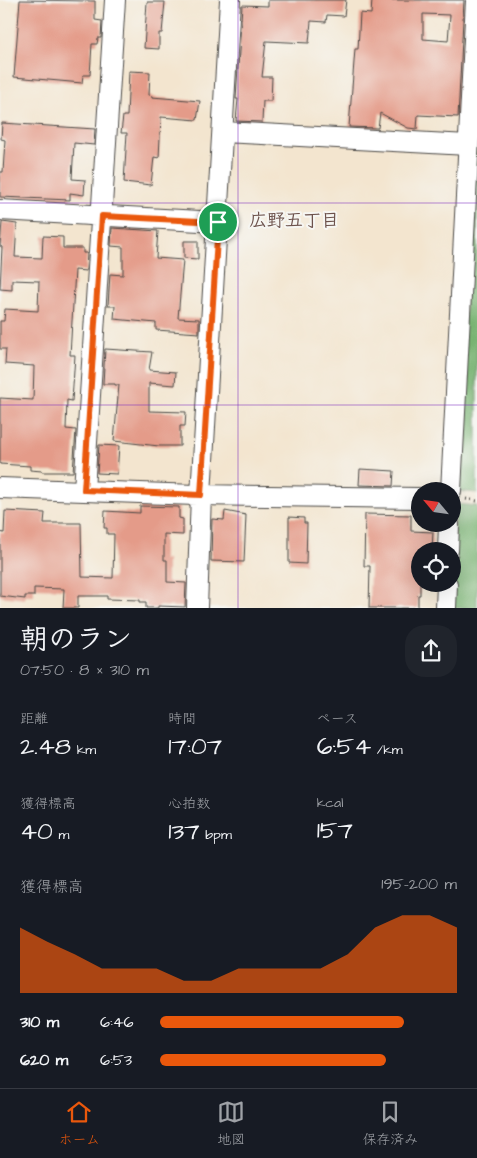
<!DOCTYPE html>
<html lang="ja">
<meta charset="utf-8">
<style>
:root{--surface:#171b24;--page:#20242c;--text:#f1f3f6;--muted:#9ea1a6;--line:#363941;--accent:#ea580c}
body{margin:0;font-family:"Architects Daughter","Klee One",sans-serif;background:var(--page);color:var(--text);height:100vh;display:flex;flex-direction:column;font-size:19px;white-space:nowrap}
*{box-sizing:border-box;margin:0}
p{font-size:16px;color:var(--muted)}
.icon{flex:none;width:28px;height:28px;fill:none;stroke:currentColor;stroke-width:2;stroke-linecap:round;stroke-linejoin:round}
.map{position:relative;height:608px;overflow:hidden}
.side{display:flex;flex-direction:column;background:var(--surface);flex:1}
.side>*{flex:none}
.needle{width:32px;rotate:299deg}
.controls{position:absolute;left:411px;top:482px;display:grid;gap:10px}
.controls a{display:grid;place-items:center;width:50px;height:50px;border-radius:50%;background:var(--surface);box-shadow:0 5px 20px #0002;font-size:25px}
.pin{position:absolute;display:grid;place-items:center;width:42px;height:42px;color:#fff;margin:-21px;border:2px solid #fff;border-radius:50%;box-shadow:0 1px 5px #0007}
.round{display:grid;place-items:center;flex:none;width:52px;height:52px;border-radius:20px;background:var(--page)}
.head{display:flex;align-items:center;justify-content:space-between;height:85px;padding:0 20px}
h1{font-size:28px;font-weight:600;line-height:38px}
.figures{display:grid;grid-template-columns:repeat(3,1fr);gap:8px;height:85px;padding:5px 20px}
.figures div{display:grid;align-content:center}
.figures b{font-size:25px;font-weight:600}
.figures small{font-size:14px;font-weight:400}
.figures p{font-size:14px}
.chart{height:140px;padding:10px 20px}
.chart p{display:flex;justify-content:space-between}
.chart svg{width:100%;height:90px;margin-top:5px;fill:var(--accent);opacity:.7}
ul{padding:0 20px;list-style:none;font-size:16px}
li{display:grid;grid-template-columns:80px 60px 1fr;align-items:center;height:38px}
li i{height:12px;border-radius:6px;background:var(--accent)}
.tabs{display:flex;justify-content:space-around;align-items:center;height:70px;border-top:1px solid var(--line);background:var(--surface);font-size:14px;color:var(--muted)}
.tabs a{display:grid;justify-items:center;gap:2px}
.tabs .current{color:var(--accent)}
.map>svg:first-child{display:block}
</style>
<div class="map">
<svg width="477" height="608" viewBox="0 0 477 608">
<rect width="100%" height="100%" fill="#f6f6f2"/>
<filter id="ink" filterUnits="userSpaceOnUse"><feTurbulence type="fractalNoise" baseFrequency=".02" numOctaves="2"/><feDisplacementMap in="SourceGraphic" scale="10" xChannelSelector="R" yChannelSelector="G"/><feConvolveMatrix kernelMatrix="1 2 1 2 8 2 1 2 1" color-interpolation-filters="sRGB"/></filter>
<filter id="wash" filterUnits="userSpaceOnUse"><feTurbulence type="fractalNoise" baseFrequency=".0096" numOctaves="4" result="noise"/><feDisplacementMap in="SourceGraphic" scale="20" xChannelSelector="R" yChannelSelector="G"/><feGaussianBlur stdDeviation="1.12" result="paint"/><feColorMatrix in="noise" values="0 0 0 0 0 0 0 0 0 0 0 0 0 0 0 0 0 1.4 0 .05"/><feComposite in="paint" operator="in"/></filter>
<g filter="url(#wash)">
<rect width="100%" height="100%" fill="#f3e5cf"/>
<path fill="#78b372" stroke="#526f4e" d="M477 71V493L456 491Z
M456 504 477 506V608H451Z"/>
<g id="blocks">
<path fill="#e49b89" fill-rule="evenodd" d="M20 0 95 1V20L102 21 101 38H98L97 44H92L90 75H83L82 83 14 77Z
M268 0H346L344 16 327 15 326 22 311 21 309 43 266 41 262 77H272L271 101H263L262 122 236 121 238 99H236L242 5 268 6Z
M372 0H464L458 117 418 115 417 129 408 128 380 113 378 128 349 127 355 49H358L360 13 371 14ZM423 14 450 15 448 41 423 39Z
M147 2H165L162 33H159V49L144 48Z
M129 71 150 72 149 95 152 96V97L200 101 197 120 161 117 159 158 154 157 151 185 124 182 127 133H121L123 116H127Z
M2 123 95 129 94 145 74 143 72 179 85 180 84 195 70 193V200L0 197V172H3L5 140 1 139Z
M2 222 17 224 15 257 42 258 43 236 63 237V248H83V253H87L86 271 75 270 70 355H75L72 401 67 400 66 429 76 430 73 472H42V471L30 470V466L0 464V398L33 400 34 366 5 364 6 349H0V321H4L5 309 38 311 39 281 12 280V290L0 289 2 247 0 246Z
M112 228 158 231 156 258 183 260 178 318 199 319V333L156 330V323L114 319 115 306H108L110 274 123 275V247L111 246Z
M184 241H198V259L184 258Z
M105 349 152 352 149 370 176 372 175 385 149 383V411L186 412 185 426H180V446H159L114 441 119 385H115V384H103Z
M99 445 119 446 117 474 97 473Z
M360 469 394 471 393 486 359 485Z
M140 506 179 507V518L183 519V535L164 534V560H167V582L186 583 185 607 158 606V608H146V602H140V600L107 599V596H78V608H63L64 589 34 588V596H25V599L0 596V532L4 533 5 511 45 513 44 523H81L82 577 113 578 114 534H107V528H104L105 511 140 513Z
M225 511 246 515 244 562 211 561 212 519 224 520Z
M365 514 411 515V531L433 532 432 551H420V595H418V608H369L370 566H364Z
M289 517 304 518V523H307L306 564 289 563Z"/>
</g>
</g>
<g filter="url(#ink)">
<use href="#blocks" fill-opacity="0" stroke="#494744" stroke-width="1"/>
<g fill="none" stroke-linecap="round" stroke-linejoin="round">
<g stroke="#494744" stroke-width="22">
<path id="street" d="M223 132 468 145
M0 210 218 222
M0 488 196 495 420 498
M84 490 115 0
M451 491 476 0
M448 551 449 524
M197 608 201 495 230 0
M446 608 447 584"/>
</g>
<path stroke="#494744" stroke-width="3" stroke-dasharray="1 4" stroke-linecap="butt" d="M466 499 477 501"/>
<use href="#street" stroke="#fff" stroke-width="20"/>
</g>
</g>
<g fill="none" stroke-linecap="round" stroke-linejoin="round" filter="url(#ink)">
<g stroke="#fff" stroke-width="10">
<path id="route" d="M102 216 218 222 201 495 84 490Z"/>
</g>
<use href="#route" stroke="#ea580c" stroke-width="6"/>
</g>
<path fill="none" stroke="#7b2cbf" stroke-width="1" stroke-opacity="0.55" d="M238 0V608M0 203H477M0 405H477"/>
<g text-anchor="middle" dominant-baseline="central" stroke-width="4" stroke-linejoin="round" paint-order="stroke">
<g font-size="18" font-weight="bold" fill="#6c524c" stroke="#f6f6f2">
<text x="294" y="220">広野五丁目</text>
</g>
</g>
</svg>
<div class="controls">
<a><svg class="needle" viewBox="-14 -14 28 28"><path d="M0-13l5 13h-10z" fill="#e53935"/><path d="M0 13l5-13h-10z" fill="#9ea1a6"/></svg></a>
<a><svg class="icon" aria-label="locate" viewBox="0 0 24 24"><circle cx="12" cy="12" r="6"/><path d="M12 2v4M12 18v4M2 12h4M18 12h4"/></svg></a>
</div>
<div class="pin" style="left:218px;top:222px;background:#1e9e55"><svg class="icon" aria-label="arrive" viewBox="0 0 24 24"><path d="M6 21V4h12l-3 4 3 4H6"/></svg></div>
</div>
<section class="side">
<div class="head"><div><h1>朝のラン</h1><p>07:50 · 8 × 310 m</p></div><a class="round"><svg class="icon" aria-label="share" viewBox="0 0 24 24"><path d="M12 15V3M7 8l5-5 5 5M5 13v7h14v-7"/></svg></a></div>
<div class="figures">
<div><p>距離</p><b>2.48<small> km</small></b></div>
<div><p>時間</p><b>17:07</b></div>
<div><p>ペース</p><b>6:54<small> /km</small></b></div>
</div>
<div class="figures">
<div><p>獲得標高</p><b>40<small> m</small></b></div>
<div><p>心拍数</p><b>137<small> bpm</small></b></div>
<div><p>kcal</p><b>157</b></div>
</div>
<div class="chart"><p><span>獲得標高</span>195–200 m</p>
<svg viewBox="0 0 160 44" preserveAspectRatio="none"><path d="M0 44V12L10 19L20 25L30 32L40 32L50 32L60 38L70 38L80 32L90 32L100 32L110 32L120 25L130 12L140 6L150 6L160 12V44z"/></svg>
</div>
<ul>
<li><b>310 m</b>6:46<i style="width:82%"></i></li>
<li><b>620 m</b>6:53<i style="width:76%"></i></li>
</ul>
</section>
<nav class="tabs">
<a class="current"><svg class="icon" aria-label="home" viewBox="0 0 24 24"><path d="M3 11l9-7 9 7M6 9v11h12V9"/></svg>ホーム</a>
<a><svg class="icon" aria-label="map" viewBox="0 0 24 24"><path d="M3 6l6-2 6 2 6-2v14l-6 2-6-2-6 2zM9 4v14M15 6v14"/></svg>地図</a>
<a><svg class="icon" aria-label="saved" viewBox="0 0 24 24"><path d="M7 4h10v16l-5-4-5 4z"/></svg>保存済み</a>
</nav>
